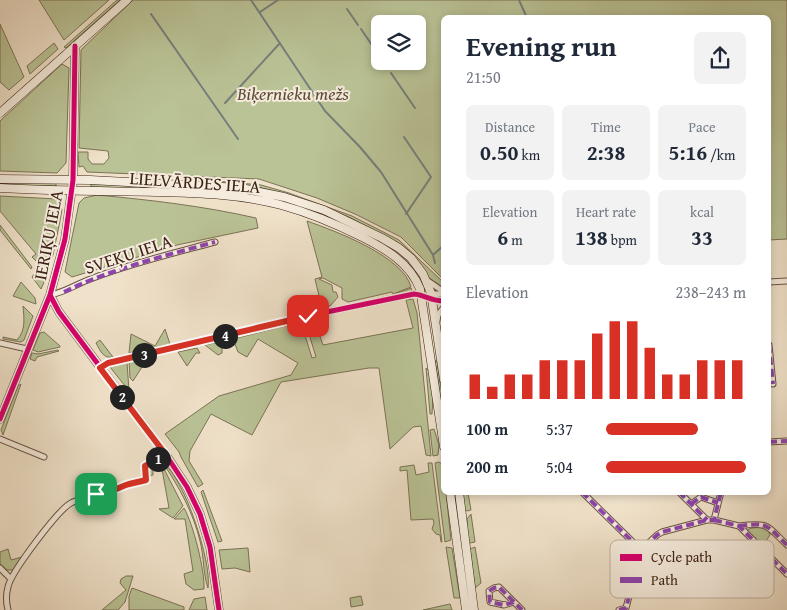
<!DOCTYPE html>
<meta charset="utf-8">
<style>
:root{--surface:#fff;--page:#f2f2f3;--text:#1f2937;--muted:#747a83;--accent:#d93025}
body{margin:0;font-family:"Gentium Book Plus",serif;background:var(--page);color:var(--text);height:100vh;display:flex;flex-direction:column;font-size:19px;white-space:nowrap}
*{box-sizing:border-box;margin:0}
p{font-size:16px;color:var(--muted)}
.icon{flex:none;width:28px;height:28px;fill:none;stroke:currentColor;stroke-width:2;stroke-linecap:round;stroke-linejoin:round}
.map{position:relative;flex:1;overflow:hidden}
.details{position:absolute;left:441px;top:15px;width:330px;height:480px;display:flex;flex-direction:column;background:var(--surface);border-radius:8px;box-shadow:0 2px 8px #0003}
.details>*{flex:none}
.buttons{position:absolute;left:371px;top:15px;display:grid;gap:10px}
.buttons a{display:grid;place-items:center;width:55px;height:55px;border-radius:8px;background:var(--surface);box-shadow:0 2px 8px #0003;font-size:25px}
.pin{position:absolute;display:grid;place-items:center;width:42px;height:42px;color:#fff;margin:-21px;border-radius:10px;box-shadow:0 2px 8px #0006}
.km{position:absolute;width:25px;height:25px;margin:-12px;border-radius:50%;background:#222;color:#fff;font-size:14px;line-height:25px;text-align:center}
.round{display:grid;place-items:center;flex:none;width:52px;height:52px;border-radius:8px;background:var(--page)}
.headline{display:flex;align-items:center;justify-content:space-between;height:85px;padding:0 25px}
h1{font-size:28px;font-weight:600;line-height:38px}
.metrics{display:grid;grid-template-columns:repeat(3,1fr);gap:8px;height:85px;padding:5px 25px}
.metrics div{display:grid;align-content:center;border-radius:8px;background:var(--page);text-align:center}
.metrics b{font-size:21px;font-weight:600}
.metrics small{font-size:14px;font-weight:400}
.metrics p{font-size:14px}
.chart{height:140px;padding:10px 25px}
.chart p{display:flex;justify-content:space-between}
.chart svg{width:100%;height:90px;margin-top:5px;stroke:var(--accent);stroke-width:6}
ul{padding:0 25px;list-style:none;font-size:16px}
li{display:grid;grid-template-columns:80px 60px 1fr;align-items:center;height:38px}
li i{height:12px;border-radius:6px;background:var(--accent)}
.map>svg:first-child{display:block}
</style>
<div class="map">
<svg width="787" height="610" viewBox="0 0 787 610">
<rect width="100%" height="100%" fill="#f0e2ca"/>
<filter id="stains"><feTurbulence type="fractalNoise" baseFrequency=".004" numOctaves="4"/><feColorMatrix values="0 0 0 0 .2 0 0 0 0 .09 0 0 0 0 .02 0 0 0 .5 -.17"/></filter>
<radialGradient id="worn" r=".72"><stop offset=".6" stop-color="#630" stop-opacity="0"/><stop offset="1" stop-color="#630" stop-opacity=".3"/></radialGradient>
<path fill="#bac396" stroke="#7c7357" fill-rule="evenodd" d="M39 0H109L64 40Z
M117 0H120L66 48 64 47Z
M133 0H787V239L769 240V18H444V280L401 237 355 214 317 198 259 179 87 172 83 166 79 167 78 152H88V159L92 164H104L109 158 108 151 79 148 81 50ZM380 24H418V61H380Z
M0 24 24 77 9 90 0 82Z
M54 43 58 49 30 74 27 66Z
M62 64 69 68 66 163 57 173 0 171V121Z
M192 179 261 185 289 193 352 216 399 240 444 283V290L433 284 409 251 398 243 351 218 315 203 261 188 191 181Z
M0 182 56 183V186L0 185Z
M91 184C159 186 230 184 295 202 321 209 346 222 369 235 396 249 416 259 427 290L424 291 419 279 375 240 246 195 231 192 91 187Z
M97 195C151 200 203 206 256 218L258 228 177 245 72 277 65 272 79 203 84 198Z
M0 196 57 199 62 210 60 221 53 255 47 265 41 266 32 257 36 254 0 211Z
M307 221C335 231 403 256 411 287L393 294 392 292 348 302 342 299V288L323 278 319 279 332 285 333 292H336L338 297 330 306 325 307 323 303 321 304 315 279 322 277Z
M0 225 32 267 31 269 0 230Z
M40 272 45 280 41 289 32 277 34 274Z
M21 282 35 298 36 304 13 296Z
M411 288 412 291 410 292 319 311 392 295Z
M413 299 417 313 421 353 431 456 426 455 421 426 413 427 390 449 379 368H369L281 382 252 435 211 414 190 451 189 461 203 484 198 487 181 457 179 452 165 434 219 396 291 375 298 363 258 339 247 357 238 352 233 339 301 322 312 358 316 357 305 321 314 319 323 345 413 328 406 300Z
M23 306 33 316 24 340 21 342 3 339V337L17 340C26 330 24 319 23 306Z
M165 329 170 344 129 353 131 334 155 346Z
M44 332 60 346V347L38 352 33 350 40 333Z
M100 340 113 357C103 359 100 350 96 343Z
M218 342 222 349V353L218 355 205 345Z
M197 348 200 353H196L187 366 178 352Z
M58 350 59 351 37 357 35 361 30 359 32 353 38 354Z
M138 359 142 367 133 381 130 378 129 361Z
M435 361H437L444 409V425Z
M127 362 129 391 110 367Z
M426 368 429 371 433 397 432 414H430Z
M21 384 3 435 1 430 18 386Z
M434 429 439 445 438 455 433 456 430 430Z
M439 462 443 465 444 492 446 493 451 540 445 542 435 463Z
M159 463 164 469 183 506 173 518 159 509 169 508 162 469 153 470V475L149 476 148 468Z
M163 463C184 477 212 562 208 588 203 574 204 556 200 541 193 512 179 487 163 463Z
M428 463H432L442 542H441L440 535 436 534 432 529 434 523 433 519 411 520 407 470 400 471V467L414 465 416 475 429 472Z
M203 490 222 541 218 542 201 492Z
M453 493H455L470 598H467Z
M462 493H468L471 510 467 511 464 509Z
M184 508C193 523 205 571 204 589L194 590 186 584 184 574 193 571 185 519H174Z
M471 514 475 542 470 543 468 541 467 519Z
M763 527 768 530 770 535 766 541 758 542 749 533 748 530 751 528Z
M446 547 452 548 460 598H454Z
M475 547 481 583 475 588 470 549Z
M248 548 250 572 235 568 222 569 219 550Z
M8 549 11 560 22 557 13 570H7L0 564V552Z
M126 576H133L125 602 118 610H102L126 590 120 583 121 579Z
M132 588 184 607V610H129V596Z
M361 596 363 605 351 607 350 598Z
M205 597 207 610H189L194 599Z
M450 604 452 610H423Z"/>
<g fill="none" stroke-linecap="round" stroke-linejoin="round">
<path stroke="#767f7b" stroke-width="2" d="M251 0 325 111 360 147 381 172 433 255 435 263
M519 0 527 18
M347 9 358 25
M260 12 278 0
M151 14 238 139
M361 29 376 51
M391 73 415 108
M225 103 280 43
M404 137 431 177 406 214
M433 255 444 245"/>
<g stroke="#6a5344" stroke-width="7">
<path id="minor" d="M428 281 444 292
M769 282 787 281
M430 294H444
M50 295C66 292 78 283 93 278 132 263 174 253 215 242
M437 321 438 315 444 307
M0 343 27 349
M769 345 773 384
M100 368 109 363 317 314 414 294C425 295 431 301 444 301
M0 439 44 457
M769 442 787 441
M582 492 641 550
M679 492 707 520
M691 504 701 497 718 503
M714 520 739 526 787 574
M739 526C769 522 766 525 787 545
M0 568 11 579
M514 602 504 605 490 602 489 591 494 588 499 587 522 610
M8 610C6 602 6 594 8 587 11 572 58 510 71 503 80 498 90 499 99 491 112 493 115 489 126 485 132 483 139 482 146 480L145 466 166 455
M619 610 626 608 641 550 657 535 662 532 707 520H714L721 492"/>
</g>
<g stroke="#6a5344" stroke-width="9">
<path id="tertiary" d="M50 295 59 312 166 455 187 487 200 514 210 547 219 610
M0 419 50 295 65 239 73 180 75 46"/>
</g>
<g stroke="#3e2318" stroke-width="9">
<path id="secondary" d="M0 113 127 0
M0 179 90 180 241 188 284 197 324 210 382 238 399 248 411 258 423 274 431 293 444 380
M0 188C52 191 104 191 156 192 197 193 241 194 281 205 310 213 336 224 362 237 386 249 410 263 420 289L444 447
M450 492 466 610
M459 492 474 610"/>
</g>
<use href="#minor" stroke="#f5ecdd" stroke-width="5"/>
<use href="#tertiary" stroke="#f5ecdd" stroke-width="7"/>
<use href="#secondary" stroke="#f5ecdd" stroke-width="8"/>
<path stroke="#8e44ad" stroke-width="4" stroke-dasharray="8 4" stroke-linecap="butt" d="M64 292C111 269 164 256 215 242
M769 345 773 384
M769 442 787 441
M582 492 641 550
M679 492 707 520
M691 504 701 497 718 503
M714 520 739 526 787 574
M739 526C769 522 766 525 787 545
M514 602 504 605 490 602 489 591 494 588 499 587 522 610
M619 610 626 608 641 550 657 535 662 532 707 520H714L721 492"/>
<g stroke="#f5ecdd" stroke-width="8">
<path id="cycleway" d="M50 295 59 312 166 455 187 487 200 514 210 547 219 610
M100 368 109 363 317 314 414 294C425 295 431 301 444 301
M0 419 50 295 65 239 73 180 75 46"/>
</g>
<use href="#cycleway" stroke="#d6006c" stroke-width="5"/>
</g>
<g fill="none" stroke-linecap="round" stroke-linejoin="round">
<g stroke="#fff" stroke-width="10">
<path id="route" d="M96 494 99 491C112 493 115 489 126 485 132 483 139 482 146 480L145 466 166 455 100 368 108 363 308 316"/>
</g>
<use href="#route" stroke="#d93025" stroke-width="6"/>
</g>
<g text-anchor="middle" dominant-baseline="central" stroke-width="4" stroke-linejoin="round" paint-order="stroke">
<g font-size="18" font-style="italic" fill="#5d4b38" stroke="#f5ecdd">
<text x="293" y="93">Biķernieku mežs</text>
</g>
<g font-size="18" fill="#3e2318" stroke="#f5ecdd">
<text transform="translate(195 182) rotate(4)">LIELVĀRDES IELA</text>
<text transform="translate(48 235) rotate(-79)">IERIĶU IELA</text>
<text transform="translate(128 254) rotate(-18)">SVEĶU IELA</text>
</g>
</g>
<rect x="610" y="540" width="164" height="58" rx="8" fill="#f5ecdd" stroke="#beb0a2" stroke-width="1"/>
<rect x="620" y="554" width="22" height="7" fill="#d6006c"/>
<rect x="620" y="577" width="22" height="6" fill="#8e44ad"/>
<g font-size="14" fill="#3e2318">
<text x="651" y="562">Cycle path</text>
<text x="651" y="585">Path</text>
</g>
<rect width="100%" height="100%" filter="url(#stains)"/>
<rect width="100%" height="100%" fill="url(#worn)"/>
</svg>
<div class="buttons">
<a><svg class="icon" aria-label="layers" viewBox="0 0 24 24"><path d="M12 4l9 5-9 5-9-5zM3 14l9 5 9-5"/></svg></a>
</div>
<div class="pin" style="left:96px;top:494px;background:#1e9e55"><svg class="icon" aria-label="arrive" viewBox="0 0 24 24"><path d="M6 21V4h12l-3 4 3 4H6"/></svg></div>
<div class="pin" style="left:308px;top:316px;background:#d93025"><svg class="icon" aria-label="check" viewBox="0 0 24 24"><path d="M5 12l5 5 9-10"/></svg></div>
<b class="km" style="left:158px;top:459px">1</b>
<b class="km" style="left:122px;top:397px">2</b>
<b class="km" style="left:144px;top:355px">3</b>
<b class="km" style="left:225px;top:336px">4</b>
<section class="details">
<div class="headline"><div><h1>Evening run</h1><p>21:50</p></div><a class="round"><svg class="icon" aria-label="share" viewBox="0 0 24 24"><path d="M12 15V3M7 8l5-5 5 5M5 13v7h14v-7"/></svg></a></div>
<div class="metrics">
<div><p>Distance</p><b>0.50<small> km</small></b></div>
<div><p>Time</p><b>2:38</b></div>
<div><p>Pace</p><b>5:16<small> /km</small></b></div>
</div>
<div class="metrics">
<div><p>Elevation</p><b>6<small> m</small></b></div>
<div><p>Heart rate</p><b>138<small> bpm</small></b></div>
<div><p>kcal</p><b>33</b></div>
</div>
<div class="chart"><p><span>Elevation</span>238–243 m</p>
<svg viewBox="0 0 160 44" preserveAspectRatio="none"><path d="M5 44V32M15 44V38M25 44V32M35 44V32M45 44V25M55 44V25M65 44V25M75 44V12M85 44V6M95 44V6M105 44V19M115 44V32M125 44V32M135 44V25M145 44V25M155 44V25"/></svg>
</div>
<ul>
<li><b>100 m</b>5:37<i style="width:66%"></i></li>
<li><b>200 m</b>5:04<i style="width:100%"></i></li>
</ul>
</section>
</div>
